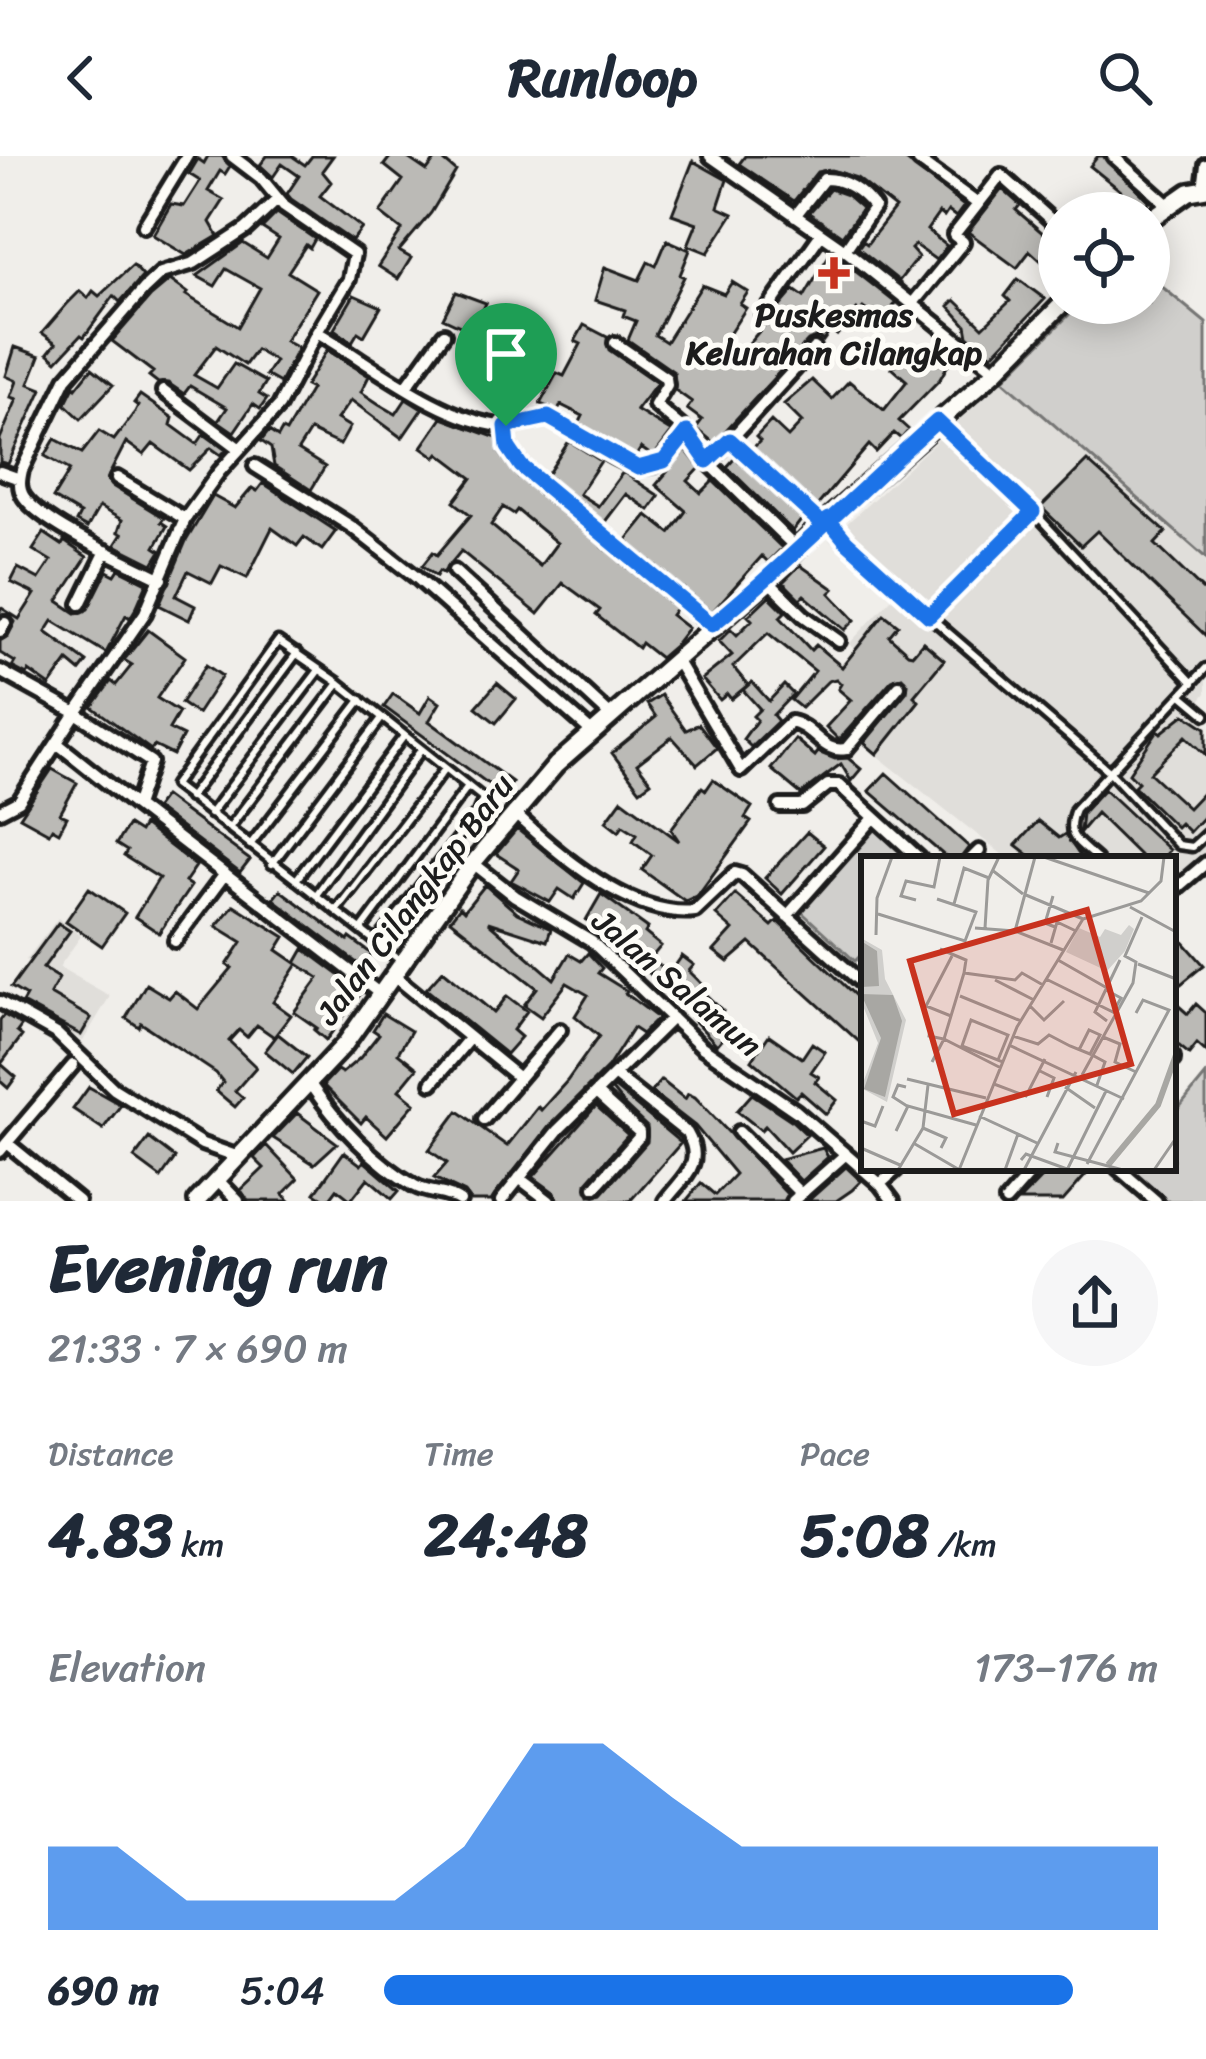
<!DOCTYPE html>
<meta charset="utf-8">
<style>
:root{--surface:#fff;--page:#f6f6f7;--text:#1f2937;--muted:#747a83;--accent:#1a73e8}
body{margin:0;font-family:Sriracha,sans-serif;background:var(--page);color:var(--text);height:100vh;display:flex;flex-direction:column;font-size:45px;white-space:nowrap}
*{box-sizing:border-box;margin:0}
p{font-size:39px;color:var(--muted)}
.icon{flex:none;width:66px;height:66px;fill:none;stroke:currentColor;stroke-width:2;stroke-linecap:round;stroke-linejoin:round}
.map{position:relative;height:1045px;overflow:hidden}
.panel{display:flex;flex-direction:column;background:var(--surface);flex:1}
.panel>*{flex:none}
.controls{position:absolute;left:1038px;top:36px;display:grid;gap:24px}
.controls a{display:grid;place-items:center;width:132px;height:132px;border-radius:50%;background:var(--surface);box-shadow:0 6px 30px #0003;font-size:60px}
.pin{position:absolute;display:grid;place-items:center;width:102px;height:102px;color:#fff;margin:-123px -51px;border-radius:50% 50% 50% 0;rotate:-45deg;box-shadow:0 0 12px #0007}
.pin .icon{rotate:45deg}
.round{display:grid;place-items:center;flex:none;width:126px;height:126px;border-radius:63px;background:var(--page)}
.head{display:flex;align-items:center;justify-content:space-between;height:204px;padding:0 48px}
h1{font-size:66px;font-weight:800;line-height:90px}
.figures{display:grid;grid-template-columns:repeat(3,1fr);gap:18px;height:204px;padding:12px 48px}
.figures div{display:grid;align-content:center}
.figures b{font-size:60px;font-weight:800}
.figures small{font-size:33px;font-weight:400}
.figures p{font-size:33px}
.chart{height:336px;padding:24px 48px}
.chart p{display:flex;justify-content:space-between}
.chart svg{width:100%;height:216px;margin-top:12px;fill:var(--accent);opacity:.7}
ul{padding:0 48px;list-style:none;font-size:39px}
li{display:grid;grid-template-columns:192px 144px 1fr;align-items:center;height:90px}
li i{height:30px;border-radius:15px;background:var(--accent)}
header{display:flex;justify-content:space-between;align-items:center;height:156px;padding:0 48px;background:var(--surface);font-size:54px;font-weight:800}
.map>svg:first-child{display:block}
</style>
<header><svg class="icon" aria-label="back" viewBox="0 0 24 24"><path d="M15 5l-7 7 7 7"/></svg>Runloop<svg class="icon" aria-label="search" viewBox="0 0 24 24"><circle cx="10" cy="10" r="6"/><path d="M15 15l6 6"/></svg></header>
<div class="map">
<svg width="1206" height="1045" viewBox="0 0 1206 1045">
<rect width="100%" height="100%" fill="#f0eeea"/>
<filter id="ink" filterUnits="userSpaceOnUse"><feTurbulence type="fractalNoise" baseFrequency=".00833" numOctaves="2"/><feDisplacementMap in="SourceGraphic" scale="24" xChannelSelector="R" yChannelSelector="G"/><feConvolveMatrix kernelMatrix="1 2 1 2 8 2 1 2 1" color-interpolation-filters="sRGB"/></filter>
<g filter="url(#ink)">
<path fill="#e0deda" d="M1003 224 1206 402V537L1199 546 1206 553V704L1173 733V703H1008L875 598 917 549 849 488 892 442 829 384Z
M58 762 81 780 59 811 110 840 83 885 19 849 39 813 26 804Z"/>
<path fill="#d0cfcc" stroke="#767674" stroke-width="3" d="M1149 120 1206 167V402L1003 224 1081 147H1149Z
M874 664 916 703H864V796L855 805 794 749Z
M1206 919V1045H1160L1127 1017 1130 1012H1173V959Z"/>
<path fill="#bbbab6" stroke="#1c1c1c" stroke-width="3" fill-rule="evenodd" d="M208 0H222L230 10 225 18 220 15 208 35 224 44 210 66 218 80 186 99 153 79 171 48 184 50 200 25 189 18 198 3 204 7Z
M267 0H292L305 9 312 0H333L322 15 331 26 320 40 362 72 352 85 291 43 287 38 299 20 282 8 273 21 260 9Z
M391 0H405L427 15 438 0 456 15 431 57 399 95 411 102 398 123 378 110 402 74 380 57 403 24 384 9Z
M745 0H901L964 50 956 61 948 55 944 61 939 57 927 74 947 90 936 104 915 89 911 93 918 101 899 125 858 92 863 85 867 88 895 52 857 22 831 14 817 16 794 45 739 8Z
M1098 0H1103L1149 45 1140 57H1103L1121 35 1090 10Z
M693 5 727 24 718 51 733 58 708 97 688 89 697 67 672 58Z
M830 33 847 39 862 52 842 80 809 57Z
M1002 33 1020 49 1016 54 1059 91V121L1030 95 1017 112 968 76Z
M277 57 315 83 310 92 306 89 288 116 317 134 285 185 298 192 280 227 266 219 275 205 256 194 245 209 216 190 194 219 217 232 234 208 266 226 259 238 267 243 260 253 253 248 234 276 218 265 227 252 190 230 184 238 168 227H158L149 220 153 216 112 185 151 140 170 124 188 137 186 139 238 171 260 132 226 113 215 130 197 120 243 87 267 102 279 83 262 72Z
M667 84 690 94 680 119 684 121 655 179 666 186 702 129 724 138 732 126 748 136 740 148 746 152 724 186 739 199 794 134 804 141 831 96 896 147 882 166 863 152 860 156 857 154 837 179 831 174 823 185 818 181 808 185 714 287 696 272 702 264 687 253 692 246 675 234 674 216 628 184 636 165 623 160 625 154 595 144 605 111 639 124 648 106 656 110Z
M133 109 143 120 120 146 114 140 84 181 81 179 57 205 48 197 56 187 42 177 67 148 80 135 88 142 93 135 99 140Z
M1018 123 1045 143 992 199 968 180 966 169 949 150 955 144 983 171 1010 145 1005 140Z
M456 136 486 147 473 176 443 162Z
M354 139 381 151 364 180 358 176 352 186 334 173Z
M584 169 607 181 609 194 657 227 636 254 672 276 656 297 651 299 641 292 636 300 623 295 579 268 583 260 561 249 558 255 540 248 557 217 564 220 581 188 575 185Z
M15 191 40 200 29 228 42 233 8 308 0 306V283L17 243 11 241 17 225 6 220Z
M930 191 949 207 940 223 899 265 909 274 901 283 894 277 876 296 869 289 817 350 753 292 760 285 756 281 771 265 788 281 802 266 784 248 812 224 832 243 849 225 884 254 907 225 892 212 908 195 917 204Z
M327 194 369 220 361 236 379 248 396 258 406 243 422 253 402 282 351 244 337 263 350 271 340 289 310 275 298 294 325 311 311 334 274 310 271 292 261 285 269 275 278 281 282 274 286 276 311 233 305 230Z
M92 212 113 229 81 263 65 248 74 230 76 232Z
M140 239 173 262 171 269 197 288 204 278 226 294 221 299 211 292 189 314 153 288 144 299 126 286 107 323 112 330 164 362 161 366 167 370 155 391 161 395 153 408 115 389 122 378 118 376 122 364 99 351 87 372 76 366 80 358 53 342 70 314 45 300 55 283 82 297 99 275 114 284 135 256 138 250 134 247Z
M442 262 497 282 499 296 514 317 676 452 671 459 688 472 674 490 660 502 641 487 638 492 596 459 600 454 563 427 538 458 461 395 443 417 439 415 436 420 422 410 433 396 437 399 471 359 454 346 472 322 439 297 436 301 422 291ZM503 351 514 358 517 354 557 387 540 410 491 369Z
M569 285 601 305 579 338 598 350 623 316 659 340 649 354 626 338 604 367 547 319Z
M686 294 700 312 688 325 701 337 713 325 782 392 768 406 762 400 712 456 626 385 647 359 670 377 686 355 656 329Z
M735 302 802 363 793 375 727 311Z
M1087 305 1166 376 1155 388 1206 437V480L1097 375 1081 390 1041 351Z
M263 327 336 375 322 394 304 381 297 390 272 372 247 422 221 410 212 427 188 415 176 440 195 450 189 464 159 449 186 385 213 340 235 352 252 332 257 335Z
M44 377 62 389 64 385 87 401 58 445 76 457 88 453 107 415 115 419 119 413 147 427 136 452 130 462 126 459 106 497 53 465 46 476 87 506 80 515 68 505 50 530 29 515 27 519 12 511 15 506 0 497V485L8 480 15 466 9 458 0 459V451L19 463 35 438 11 426 18 412 39 423 51 405 33 394Z
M800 409 834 433 830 437 855 464 845 474 804 439 800 443 783 426Z
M769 440 785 456 780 461 811 494 816 489 842 511 884 458 898 469 889 480 908 497 913 498 923 486 944 504 914 540 919 545 877 598 864 587 907 535 908 528 902 521 892 524 839 584 826 571 851 544 838 533 841 528 836 523 828 525 801 552 791 544 815 515 768 477 733 511 748 529 731 543 727 538 720 544 702 523 732 499 719 485 731 473 737 479 752 464 748 460Z
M148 474 185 501 157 542 179 556 169 573 183 580 173 599 154 590 151 594 92 551 111 525 116 529 132 509 124 504Z
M206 509 222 520 197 558 181 547Z
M752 526 769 545 784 529 793 538 773 559 778 565 751 591 743 583 757 564 753 560 760 553 743 534Z
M497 527 516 543 496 567 476 551Z
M393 538 420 557 430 540 440 547 429 565 512 626 502 638 384 551Z
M661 539 686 574 699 568 717 592 697 609 672 581 637 608 651 626 640 634 612 597 656 561 647 548Z
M1185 558 1206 572V599L1186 580 1150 617 1188 652 1206 633V658L1189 676 1180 667 1176 671 1134 630 1138 626 1129 617 1158 574 1161 577Z
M795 583 815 600 818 596 835 603 848 602 861 613 851 625 841 608 801 638 771 613Z
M52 613 77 627 60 658 67 661 59 676 52 672 49 677 20 661Z
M886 617 969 691 960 703H948L869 635Z
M713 624 752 651 745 662 751 666 698 739 685 745 642 714 652 699 633 685 637 678 623 669 619 675 606 665 622 643 679 685 671 673 702 631 706 634Z
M1104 633 1169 694 1161 703H1143L1096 657 1080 676 1082 657Z
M164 640 250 704 240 717 155 652Z
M1038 665 1059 682 1065 678 1082 703H1034L1016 689Z
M128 669 139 676 143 669 196 710 185 726 191 730 159 777 135 761 159 722 124 700 127 695 116 688Z
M517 673 584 727 574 743 559 733 550 746 511 725 519 713 496 698Z
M807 676 824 690 782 738 765 722Z
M485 729 517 757 551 773 547 785 488 766 554 823 569 798 581 805 588 797 602 812 598 817 627 835 625 837 658 862 642 878 633 872 608 911 551 968 491 1045H471L465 1037 434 1022 447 1007 429 994 458 955 507 990 538 951 541 954 567 925 599 880 575 860 588 839 567 827 541 861 524 849 537 832 450 764 460 751 464 755Z
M89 732 125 757 102 790 66 765Z
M280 734 348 785 350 782 372 798 362 811 273 743Z
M601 738 648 772 645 777 661 790 646 808 629 795 626 798 610 785 614 781 586 764Z
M735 738 772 770 777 765 864 848V890L750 787 728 806 714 795 733 774 716 759Z
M234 749 285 781 277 794 296 807 304 793 362 836 326 884 314 874 317 872 294 856 319 822 298 808 273 846 291 859 274 881 257 869 247 881 239 874 229 885 256 911 235 935 243 942 235 951 216 935 223 926 216 917 141 867 139 871 126 862 146 828 169 842 175 835 198 853 232 812 227 809 242 786 216 770Z
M58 767 70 775 43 812 59 822 50 838 91 862 81 879 22 847 26 840 11 831Z
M1173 774 1204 809 1181 828 1173 820Z
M682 800 694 809 689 815 705 831 702 835 723 855 718 861 731 872 717 889 691 861 689 852 649 817 656 807 670 817Z
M443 814 494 857 507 840 527 855 513 874 521 881 506 898 426 833Z
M1173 845 1188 858 1196 848 1206 857V896L1197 888 1189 898 1173 885Z
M383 858 411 875 398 897 417 912 399 934 415 947 387 980 366 961 361 967 323 929 337 914 342 917 360 902 379 878 373 874Z
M4 859 22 869 17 876 22 880 1 908 16 921 8 932 0 925V864Z
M278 878 307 901 293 918 265 895Z
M769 879 802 902 812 887 825 896 811 916 819 921 815 926 837 944 826 958 801 936 796 941 752 904Z
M661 924 685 943 688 938 695 941 787 1038 783 1045H686L701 1027 715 1039 735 1018 695 970 651 936Z
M89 931 121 949 103 973 73 953Z
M615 932 681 987 630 1045H559L555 1037 533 1021 596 950 628 979 587 1026 590 1039 602 1037 647 986V971L625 950 612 934Z
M752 938 791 964 807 979 789 996 765 970 761 974 737 955Z
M297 957 337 987 314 1008 273 982Z
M149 982 175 1002 161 1022 134 1002Z
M266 989 298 1023 283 1038 290 1045H248L241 1034 264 1012 254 1002Z
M823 992 828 1001 801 1025 780 1003Z
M344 996 361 1009 364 1005 399 1035 392 1043 368 1022 351 1044 337 1033 328 1045 315 1037Z
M846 1011 861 1025 852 1034 836 1045H808Z
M1051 1012H1092L1063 1045H1019Z"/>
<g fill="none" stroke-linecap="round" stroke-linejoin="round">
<g stroke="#1c1c1c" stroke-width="15">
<path id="lane" d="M941 268 1033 355 1193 527
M828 363 846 384 929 460 1108 614 1178 689 1192 691 1206 678
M929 460 1032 356
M1182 539 1206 559
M189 642 297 497
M210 658 319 514
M229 672 339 527
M250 689 361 544
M1097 703C1077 685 1064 681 1075 653L1206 512
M272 708 382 562
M296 724 404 580
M316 739 421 594
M337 753 445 613
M362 773 468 630
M377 785 477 657 483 642 339 527 278 485 174 629 402 806"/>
</g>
<g stroke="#1c1c1c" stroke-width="20">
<path id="street" d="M232 0 261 22 284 50 354 98 349 123 317 176
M710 0 845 94 996 215
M922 0 919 5 978 48
M1113 0 1167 48
M1203 33 1206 9
M795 60 824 23C843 22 862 35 874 51L845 94
M144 70 187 0
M913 147 963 86 954 79 1001 19 1059 71
M762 161 821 78
M615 187 666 222 667 229 655 249 687 276
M406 231 444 178
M163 235 240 293
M505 270 508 291 521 310 712 469
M730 284 822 368
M707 305 721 294 814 192
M255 310 352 371 416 421 593 577
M0 316 20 323
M117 322 185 363
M454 415 611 560
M162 423C129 406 44 370 24 341 18 332 20 323 22 314L66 223 144 133 161 117 194 107 246 73 277 44
M767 424 804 460 839 485
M80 448 106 395
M0 475 5 467
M675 502 741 614 791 566C813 570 822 598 846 593L899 530
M0 515 76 557 19 645 0 655
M58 588 136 650
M780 650H802L828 629H839L920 703
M513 656C556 697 632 762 695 755L735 717 742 719 864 829
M971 703 979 695
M473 707 515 740 592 786 702 891 796 955 880 1028 893 1045
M1173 735 1206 707
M787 760 874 662
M175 785 225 718
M393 819 519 922
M379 837 136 650 151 606 76 557 145 457 185 363 219 316 279 250 317 176C369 206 441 265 502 270 519 271 531 261 547 261 579 273 629 327 661 306 671 299 680 286 687 276L707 305 797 393
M0 846 57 878 114 933 202 988 236 1000
M1173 901V904
M614 919 687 977C705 1008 684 1020 665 1045
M432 927 467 885
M310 928C336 966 374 1007 415 1030 430 1038 446 1035 460 1045
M484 963 560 874
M739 976 801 1038
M7 987 78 1045
M0 995 73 909
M1118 1012 1156 1045
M216 1022 238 1045
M519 1022 549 1045
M880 1028 898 1012
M595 1031 639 981V976L596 937
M501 1045 558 974 672 862
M793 1045 846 998
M1006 1045 1035 1012"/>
</g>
<g stroke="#1c1c1c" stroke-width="24">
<path id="secondary" d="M1149 64 1189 36 1206 33
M197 1045 345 888 473 707 556 609 767 424 822 368 996 215 1063 147"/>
</g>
<use href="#lane" stroke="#fdfcf7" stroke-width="6"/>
<use href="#street" stroke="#fdfcf7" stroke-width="10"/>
<use href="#secondary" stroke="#fdfcf7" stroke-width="15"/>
</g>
</g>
<g fill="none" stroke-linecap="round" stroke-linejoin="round" filter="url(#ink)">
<g stroke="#fff" stroke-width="24">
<path id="route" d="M506 270 508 291 521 310 712 469C790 405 862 332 937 265L1033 356 929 460 846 385 828 363 822 368 730 284 707 305 687 276 664 305 638 312 548 261 506 270"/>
</g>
<use href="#route" stroke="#1a73e8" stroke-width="15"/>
</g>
<path fill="#c8321e" stroke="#fdfcf7" stroke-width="4.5" d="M828 99h12v12h12v12h-12v12h-12v-12h-12v-12h12z"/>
<g text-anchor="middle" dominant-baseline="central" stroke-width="10" stroke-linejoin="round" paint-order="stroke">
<g font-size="33" font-weight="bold" fill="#1c1c1c" stroke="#fdfcf7">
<text x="834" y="159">Puskesmas<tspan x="834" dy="38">Kelurahan Cilangkap</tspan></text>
</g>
<g font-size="33" fill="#1c1c1c" stroke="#fdfcf7">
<text transform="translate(415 743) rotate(-53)">Jalan Cilangkap Baru</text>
<text transform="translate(677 827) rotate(40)">Jalan Salamun</text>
</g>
</g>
<g transform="translate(861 700)">
<rect width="315" height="315" fill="#f0eeea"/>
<path d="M268 69 273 73 264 95 246 115 205 96 218 72 239 81 244 73 260 79ZM0 82 21 94 24 123 45 164 26 246 0 232 17 187 0 145Z" fill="#d0cfcc"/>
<path d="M0 85 16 95 18 130 0 131ZM0 138 32 139 41 165 24 241 3 233 20 182Z" fill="#a8a7a3"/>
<path fill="none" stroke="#a8a7a3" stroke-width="6" d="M247 309 297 249 315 199"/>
<path fill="none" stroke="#9b9a98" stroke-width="3" d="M183 1 288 37M131 14 162 38M165 39 222 63M192 40 184 67 194 71M55 44 40 40 45 25 73 31 79 1M93 48 103 12 128 22M269 51 315 76M17 58 104 85 115 56 76 43M114 72 154 75 202 94M124 72 127 24 138 1M154 75 174 1M15 79 16 42 31 1M190 87 196 66 215 75M79 93 105 104 103 117M197 104 246 132M277 108 315 123M185 123 252 156 260 142 245 134M134 124 173 144M99 140 160 165M169 150 183 164 203 145M90 160 65 150 91 100M246 165 234 156 259 104M69 173 68 180 83 183 71 206M152 180 177 188 188 179 209 190 229 198 239 179 228 174 218 194M242 181 259 188 254 206 275 216M148 189 263 243M233 200 244 206 236 229M137 204 147 179 110 164 101 190 142 206M140 212 83 183 103 117 154 124 161 117 182 129M177 214 193 222 186 241M221 219 272 127 275 106 264 100 281 61M46 223 125 242M133 228 165 240 184 203M45 231 37 229 32 241 46 250M204 231 234 252M118 260 176 287M0 265 14 270 22 250M62 272 85 282 80 292M35 275 47 250 115 269M197 287 194 296 262 314M54 288 97 313M0 292 39 309M160 304 165 298 206 313M226 308 308 154 282 144 275 157M37 314 62 272 67 229M98 314 156 171 222 63 280 45 300 25 303 1M144 314 157 278M163 314 215 216M206 314 245 235M293 314 315 282"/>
<path fill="#c8321e" fill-opacity="0.15" stroke="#c8321e" stroke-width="6" d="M226 54 270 208 93 258 49 105Z"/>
<rect width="315" height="315" fill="none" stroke="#1c1c1c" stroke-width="6"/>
</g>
</svg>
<div class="controls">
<a><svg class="icon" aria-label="locate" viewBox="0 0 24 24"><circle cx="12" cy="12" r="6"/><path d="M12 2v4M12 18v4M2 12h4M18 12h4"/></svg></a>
</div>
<div class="pin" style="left:506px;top:270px;background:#1e9e55"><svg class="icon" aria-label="arrive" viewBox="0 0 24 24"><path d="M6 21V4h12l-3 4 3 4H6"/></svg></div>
</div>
<section class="panel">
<div class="head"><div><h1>Evening run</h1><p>21:33 · 7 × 690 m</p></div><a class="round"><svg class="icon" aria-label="share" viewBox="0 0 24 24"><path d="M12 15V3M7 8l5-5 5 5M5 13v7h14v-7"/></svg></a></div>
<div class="figures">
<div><p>Distance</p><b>4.83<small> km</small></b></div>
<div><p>Time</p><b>24:48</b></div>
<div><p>Pace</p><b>5:08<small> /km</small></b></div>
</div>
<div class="chart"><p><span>Elevation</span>173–176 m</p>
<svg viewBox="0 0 160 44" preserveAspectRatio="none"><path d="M0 44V27L10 27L20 38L30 38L40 38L50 38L60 27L70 6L80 6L90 17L100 27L110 27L120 27L130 27L140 27L150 27L160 27V44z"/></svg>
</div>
<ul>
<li><b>690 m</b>5:04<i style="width:89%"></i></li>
</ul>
</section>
